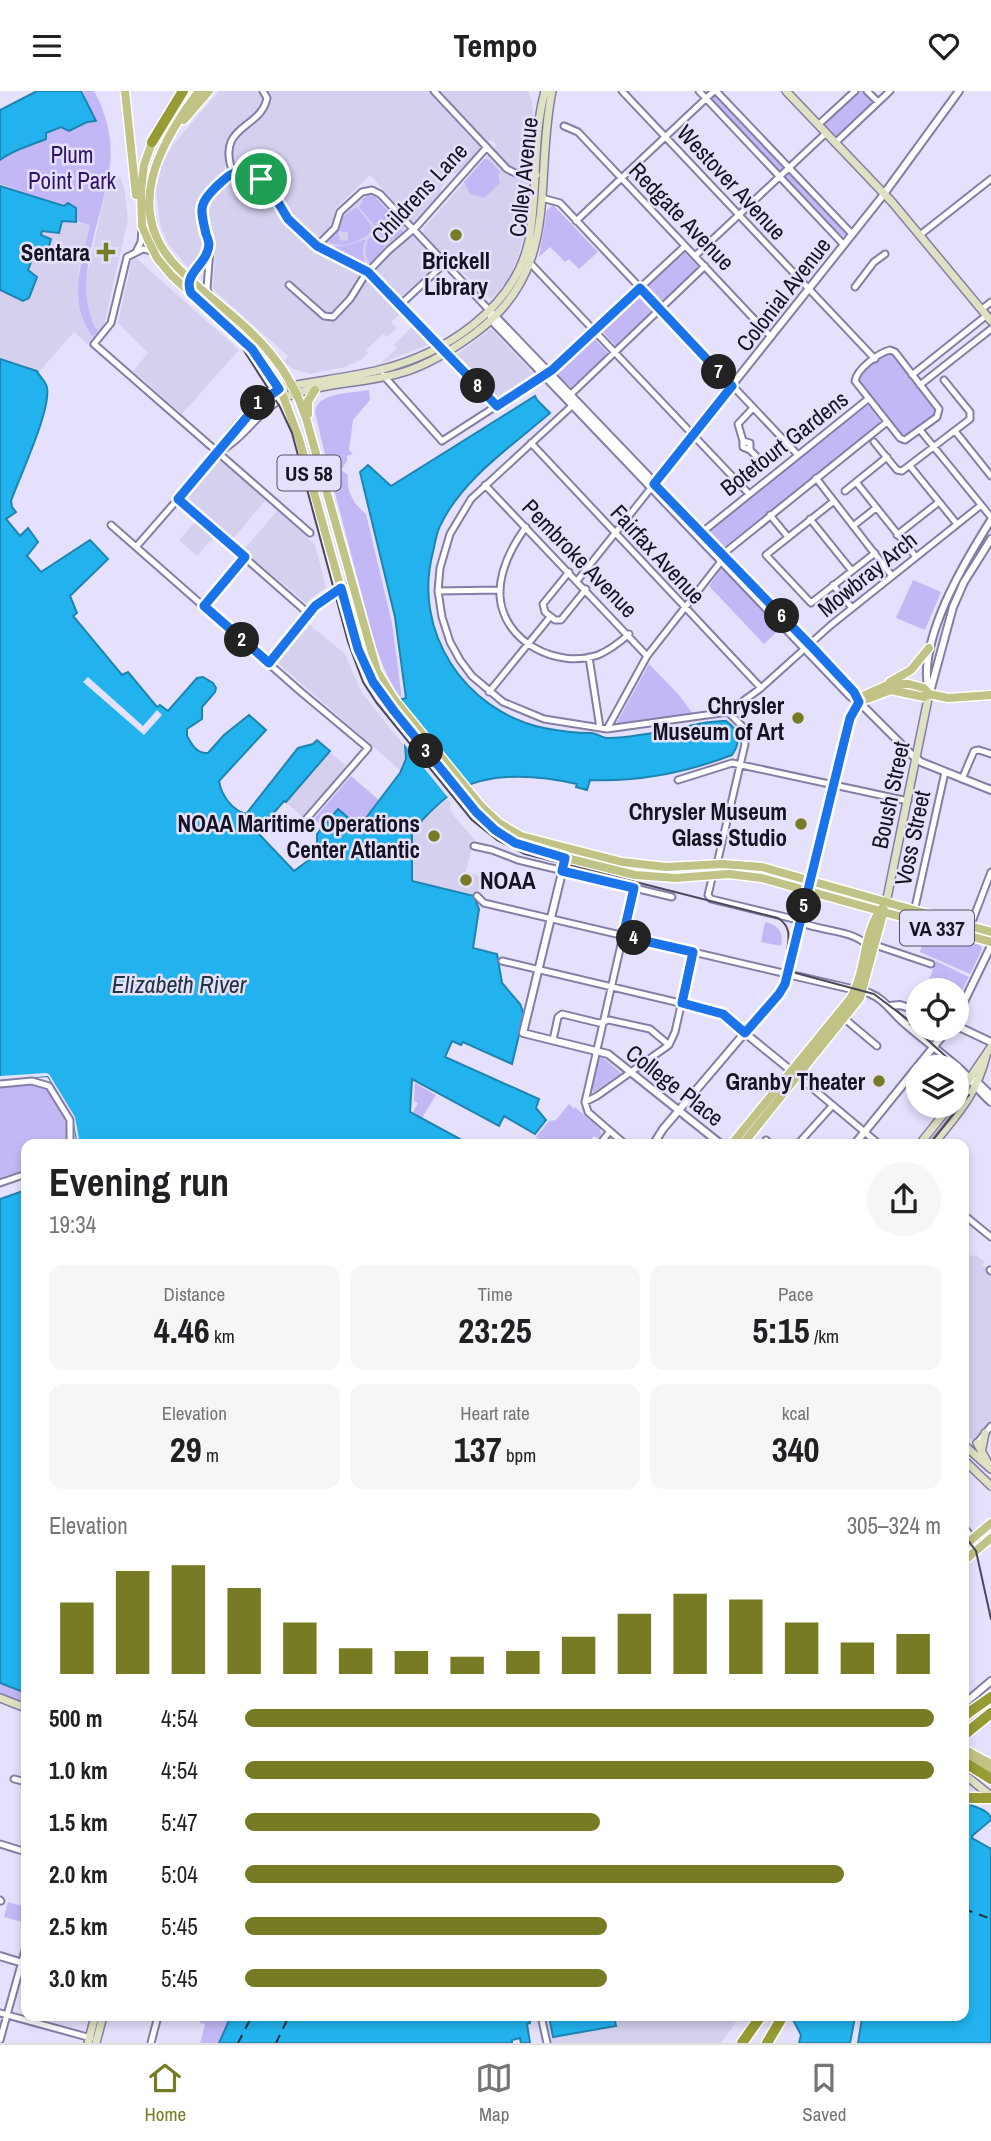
<!DOCTYPE html>
<meta charset="utf-8">
<style>
:root{--surface:#fff;--page:#f6f6f6;--text:#202124;--muted:#757577;--line:#e0e0e0;--accent:#767b24}
body{margin:0;font-family:"Archivo Narrow",sans-serif;background:var(--page);color:var(--text);height:100vh;display:flex;flex-direction:column;font-size:26px;white-space:nowrap}
*{box-sizing:border-box;margin:0}
p{font-size:23px;color:var(--muted)}
.icon{flex:none;width:38px;height:38px;fill:none;stroke:currentColor;stroke-width:2;stroke-linecap:round;stroke-linejoin:round}
.map{position:relative;flex:1;overflow:hidden}
.details{position:absolute;left:21px;top:1048px;width:948px;height:882px;display:flex;flex-direction:column;background:var(--surface);border-radius:14px;box-shadow:0 4px 10px #0003}
.details>*{flex:none}
.fabs{position:absolute;left:906px;top:887px;display:grid;gap:14px}
.fabs a{display:grid;place-items:center;width:63px;height:63px;border-radius:50%;background:var(--surface);box-shadow:0 4px 10px #0003;font-size:35px}
.pin{position:absolute;display:grid;place-items:center;width:60px;height:60px;color:#fff;margin:-30px;border:4px solid #fff;border-radius:50%;box-shadow:0 2px 7px #0007}
.km{position:absolute;width:35px;height:35px;margin:-18px;border-radius:50%;background:#222;color:#fff;font-size:19px;line-height:35px;text-align:center}
.round{display:grid;place-items:center;flex:none;width:74px;height:74px;border-radius:37px;background:var(--page)}
.headline{display:flex;align-items:center;justify-content:space-between;height:119px;padding:0 28px}
h1{font-size:38px;font-weight:800;line-height:52px}
.stats{display:grid;grid-template-columns:repeat(3,1fr);gap:10px;height:119px;padding:7px 28px}
.stats div{display:grid;align-content:center;border-radius:14px;background:var(--page);text-align:center}
.stats b{font-size:35px;font-weight:800}
.stats small{font-size:19px;font-weight:400}
.stats p{font-size:19px}
.chart{height:196px;padding:14px 28px}
.chart p{display:flex;justify-content:space-between}
.chart svg{width:100%;height:126px;margin-top:7px;stroke:var(--accent);stroke-width:6}
ul{padding:0 28px;list-style:none;font-size:23px}
li{display:grid;grid-template-columns:112px 84px 1fr;align-items:center;height:52px}
li i{height:18px;border-radius:9px;background:var(--accent)}
header{display:flex;justify-content:space-between;align-items:center;height:91px;padding:0 28px;background:var(--surface);font-size:32px;font-weight:800}
.dock{display:flex;justify-content:space-around;align-items:center;height:98px;border-top:2px solid var(--line);background:var(--surface);font-size:19px;color:var(--muted)}
.dock a{display:grid;justify-items:center;gap:4px}
.dock .active{color:var(--accent)}
.map>svg:first-child{display:block}
</style>
<header><svg class="icon" aria-label="menu" viewBox="0 0 24 24"><path d="M4 6h16M4 12h16M4 18h16"/></svg>Tempo<svg class="icon" aria-label="heart" viewBox="0 0 24 24"><path d="M12 20l-8-8c-3-5 5-10 8-4 3-6 11-1 8 4z"/></svg></header>
<div class="map">
<svg width="991" height="1952" viewBox="0 0 991 1952">
<rect width="100%" height="100%" fill="#e5e1fc"/>
<path fill="#d5d0ee" fill-rule="evenodd" d="M219 0H528L532 10 534 33 525 137 519 164 506 192 491 208 441 161 436 167 437 172 430 179 403 204H397L391 210 402 221 391 231 397 237 387 246 383 243 366 259 368 262 362 268 345 276 310 283 293 278 284 270 288 265 213 198 215 163 203 165 193 177 188 176 168 153 160 133 156 99 162 74 172 55ZM491 49 497 54 424 137 423 141 416 146 410 145 405 140V135L375 105 366 103 343 124 339 138 326 151 325 155 329 158 324 166 309 156 286 132 260 93 243 85 231 89 225 81V75H243L267 84 271 88 288 117 317 147 331 136 336 117 370 84 413 132H416L444 101 440 98 452 82H457Z
M109 84 121 87 124 96 128 128 104 234 98 241 88 219 86 189Z
M64 130 90 134 79 178 78 203 83 229 93 246 88 253 74 241 38 282 40 287 36 280 0 268V199L37 186 28 178 34 164 53 163 49 155 51 148 41 144 42 139 60 135Z
M136 167 239 259 182 323 133 280 148 262 118 232 132 169Z
M413 235 428 254 381 272 397 257 394 253Z
M491 238 535 284 499 310 455 265Z
M220 369 266 409 232 449 188 407Z
M278 419 315 454 326 496 306 512 243 459Z
M196 430 214 446 197 465 179 449Z
M310 534 345 563 362 602 406 657V668L401 680 279 573 278 570Z
M327 659 346 675 303 726 284 710Z
M447 708 451 712 450 717 454 725 474 748 473 753 470 754 472 756 466 781 482 785 478 801 474 804 412 791V739Z
M964 1159 972 1166 976 1164 985 1171 982 1174 991 1181V1329L973 1349 964 1343Z
M544 1925H740L721 1952H549Z"/>
<path fill="#c3b8f5" d="M83 0H94C106 22 113 47 110 73 105 125 68 192 98 241L93 246C67 212 81 172 90 134L75 130 68 112 64 115 0 93V69L14 59 29 55 45 42 61 36 69 40 87 31 95 30Z
M857 0H863L874 11 837 47 823 33Z
M716 2 785 75 779 80 710 8Z
M484 68H488L501 82 498 83 500 92 484 107 470 103 464 91Z
M790 81 847 141 841 147 784 86Z
M368 104 374 105 404 137 390 133 376 137 359 116 363 110 362 108Z
M553 114 598 161 579 178 569 168 565 171 550 156 539 166 547 119Z
M357 116 374 138C362 150 344 159 328 151L338 140 340 149 345 150 348 148V141H341L338 139 344 125Z
M393 135 400 137 403 141 386 153 377 139Z
M375 140 385 156 370 173C363 161 364 151 375 140Z
M366 148 363 157 364 171 329 156 350 154Z
M684 161 699 176 661 212 646 196Z
M639 203 654 219 616 255 601 239Z
M593 246 608 262 571 297 556 282Z
M890 261 937 319 935 325 907 347 901 345 858 289 859 283 885 263Z
M369 299 370 309 353 329 349 359 353 363 347 365V370L341 379 348 384C346 402 354 413 366 423L392 532 402 608C377 576 370 531 359 493 344 435 328 378 315 321 316 301 354 302 369 299Z
M868 314 882 332 724 456 709 439Z
M722 476 780 538 764 553 709 495Z
M913 489 941 501 925 539 896 527Z
M649 573 679 604 693 623 616 633Z
M351 685 379 709 358 736 338 718 319 740 318 738 321 734 314 728Z
M765 831C779 834 784 842 781 855L761 851Z
M927 840 980 854 982 858 970 883 920 861Z
M936 870 969 886 957 909V900L925 899Z
M601 965 621 982 594 1001 591 999 599 966Z
M415 992 436 1004 422 1027 413 1021 418 1012 414 1010Z
M33 993 47 997 68 1029V1053L26 1054V1078L11 1084V1087L0 1089V996Z
M569 1013 574 1018 575 1016 600 1038 601 1043 598 1047 594 1045 587 1053H537L539 1048 536 1046 549 1030 556 1029Z
M0 1592 26 1602V1614L0 1604Z
M8 1811 26 1816V1832L4 1826Z
M192 1925H231L219 1952H200L205 1933 200 1932 201 1927Z"/>
<path fill="#22b3ee" stroke="#1e83b0" stroke-width="2" d="M37 0H81L96 30 87 31 69 40 61 36 46 42V48C30 55 14 58 0 69V19Z
M0 95 64 115 68 112 76 117V131L62 130 59 142 42 140 41 144 51 148 49 155 53 163 48 165 34 164 28 179 37 186 29 207 23 210 0 199Z
M0 268 37 280C40 287 46 290 47 297 51 319 20 385 11 410L12 416 16 421 6 428 20 445 28 437 38 451 27 465 41 481 90 449 108 468 70 505 77 522 73 525 122 584 128 581 157 616 160 614 168 620 197 587 203 586 213 592 216 597 215 601 202 616V628L187 638V645C192 654 197 663 208 662L224 644 249 624 266 639 219 690C221 704 232 719 246 723L298 657 313 653 317 649 330 660 286 711 284 710 257 741 294 780 321 760 317 755V743L338 718 359 736 400 682 406 668 402 608 406 607 395 526 360 381 368 374 391 395 535 305 537 309 550 322C512 355 462 388 440 435 436 443 435 453 433 461 412 540 464 620 544 637 559 640 577 642 591 642 596 642 601 646 606 647 620 648 638 644 653 642 677 639 703 629 726 630 740 639 741 651 732 664 685 682 640 691 590 689L587 699 576 696 577 693C538 684 494 680 457 699 441 708 426 726 412 739V790L474 805 479 818 473 857 497 863 502 892 520 913 524 923 512 973 463 951 461 954 452 950 445 966 539 1008 536 1017 546 1029 535 1043 504 1025 499 1035 412 988 410 1021 469 1053H78L72 1025 48 985 0 988Z
M26 1099V1602L0 1592V1108Z
M964 1710C973 1717 991 1718 991 1729L973 1744 972 1747 991 1758V1952H858L862 1927 855 1926 850 1952H799L801 1944 791 1925H964Z
M231 1925H530V1932L527 1933 530 1952H521L520 1947 512 1949V1952H219Z
M549 1925H614L616 1935 553 1946Z"/>
<path fill="#e5e1fc" d="M88 586 143 635 157 619 162 624 144 644 83 591Z
M399 606 472 697 456 703 450 709 401 649Z
M46 982 49 983 75 1026 80 1053H78L72 1025 48 985 0 989V985Z"/>
<g fill="none" stroke-linecap="round" stroke-linejoin="round">
<path stroke="#203541" stroke-width="2" stroke-dasharray="9 7" stroke-linecap="butt" d="M964 1818 991 1828
M238 1952 252 1925
M276 1952 289 1925"/>
<g stroke="#847da5" stroke-width="9">
<path id="minor" d="M434 0 507 78 515 82 537 84
M622 0 875 268
M699 0 844 154
M716 0 852 143
M867 0 878 11
M818 34 855 0
M564 35 578 41 771 246
M835 52 890 0
M233 82 245 81 262 88 268 94 288 128 317 155 368 181 497 315
M233 82C215 33 261 39 267 7L263 0
M542 107 560 112 798 364
M576 130 714 0
M920 144 991 88
M317 155 335 137 340 121 362 101 372 99 380 103 413 138 489 219
M137 159 141 151 142 139
M153 160 143 158 127 166 111 232 94 253 310 442
M695 165 826 42
M531 173 749 403
M289 194 324 225 333 226 350 208 365 184 389 159 417 135 487 56
M855 196 874 171 885 163
M190 200C186 184 202 173 208 156
M209 204 207 198 210 157 201 116 210 102 233 82
M400 214 445 172
M982 218 991 211
M890 259 895 261 939 318 937 326 905 349 900 347 855 290C857 278 878 262 890 259Z
M383 284 442 350 552 279 685 155
M912 284 987 224
M920 294 991 238
M568 306 705 175
M575 312 471 408 450 443 440 477 438 500 442 526 450 551 460 569 472 585 503 611 544 628 607 638 728 621 761 597 831 534 980 415
M920 339 991 426
M955 340 991 385
M743 350 738 333 753 317
M874 351 897 379 902 380 970 328V321L944 289
M531 352 761 597
M750 359 743 356V350L750 352V359L756 365
M219 361C245 347 258 320 284 307
M910 375 957 433
M816 387 892 485
M856 391 916 466
M485 394 647 565
M845 400 887 366
M178 408 309 523
M834 410 766 464 811 512 875 462
M770 424 788 446
M810 428 852 480
M111 434 301 601 368 657 302 733
M853 435 876 417
M526 436C512 455 499 480 500 505 503 551 557 578 598 564 610 559 619 552 629 543
M700 443 868 308
M897 444 939 411
M136 456 219 361C227 341 260 306 280 297
M569 481 543 513 545 521 555 529H561L586 498
M577 490 651 397
M833 494 852 517
M438 500 500 499
M204 515 245 466
M589 566 600 637
M269 572C293 543 314 505 352 494
M489 601 550 526
M607 638 647 565 719 473 723 463 887 331
M962 688 974 660 979 659 991 663
M678 689 732 672 908 710
M474 755 492 759 518 769 672 806
M717 773 745 653 742 635 728 621
M713 783 708 804 711 808 794 828C815 841 848 837 866 853
M477 805 484 812 787 883
M914 821 945 681
M970 836 991 781
M875 854 931 873
M502 870 718 921 745 942
M845 928 877 955
M553 949 558 926 562 923 599 932 609 929 650 938 669 954
M798 985 880 1054
M0 993 32 990 49 995 70 1029V1054
M585 1011 597 1005 669 954 675 941 693 861
M766 1049 771 1054
M599 1054 610 1040
M626 1054 588 1021 585 1011 634 797
M797 1054 833 1014
M0 1092 26 1083
M964 1124 991 1146
M990 1179 991 1180
M977 1352 991 1335
M14 1688 26 1691
M0 1753 26 1761
M0 1809 1 1810
M0 1922 91 1947
M541 1925 547 1952
M0 1949 26 1856
M151 1952 158 1925"/>
</g>
<g stroke="#847da5" stroke-width="10">
<path id="tertiary" d="M175 21 190 0
M493 223 812 556 858 608
M490 224 494 232C612 357 732 480 850 605L859 611 912 664 921 671 991 699
M651 396 881 107 959 0
M929 601C916 551 965 470 991 429
M930 601 953 516 964 491 991 448
M566 765 523 942 608 963 722 1054
M787 883 869 902C884 908 890 919 902 930 921 947 942 962 961 979 972 989 979 1001 991 1011
M890 915 900 914 919 920
M957 925 991 855
M957 935 991 951
M745 942 794 982
M975 989 991 1004
M653 1054 663 1038 782 898 807 800
M854 1054 948 938
M964 1437 980 1457
M964 1613 991 1590
M0 1865 26 1873"/>
</g>
<g stroke="#847da5" stroke-width="10">
<path id="secondary" d="M786 0 892 111 991 230
M280 297C313 290 347 287 379 279 444 263 515 218 529 149 538 101 532 46 545 0
M284 307C321 291 365 293 404 281 430 273 452 259 474 243 563 178 533 93 552 0
M886 812 929 603
M957 1006 991 956
M919 1054 950 1015
M933 1054C957 1023 976 1005 986 965
M977 1352 989 1374
M964 1354 991 1378
M982 1357 985 1342
M964 1369 991 1395
M0 1607 26 1617
M964 1683 991 1705
M88 1952 95 1925
M96 1952 103 1925"/>
</g>
<g stroke="#fff" stroke-width="11">
<path id="primary" d="M125 0 136 104
M199 0C159 53 121 121 179 178 208 207 244 230 270 262 286 281 298 303 306 327L377 580 394 608 481 715 499 732 521 745 622 771 666 776 723 773 762 776 991 841
M184 29 209 0
M152 51 144 74 141 99 142 135 149 151 157 167 171 184 252 258 280 297 299 348 355 548 367 580 385 609 476 721 510 749 534 759 635 784 675 787 729 783 762 787 991 851
M308 323V310L315 299
M890 591 911 579 929 557
M859 611 891 599 924 606 929 603 948 607 991 604
M809 794 844 651 854 617 863 605 890 593H909L924 597 929 603
M731 1054 850 908C867 880 862 842 882 817
M742 1054 860 907 884 819
M964 1455 991 1432
M964 1470 991 1447
M964 1658 991 1673
M964 1666 991 1679"/>
</g>
<g stroke="#fff" stroke-width="13">
<path id="motorway" d="M152 51 183 0
M964 1625 991 1606
M964 1644 991 1622
M964 1671 991 1688
M964 1707H991
M742 1952 761 1925
M767 1952 783 1925"/>
</g>
<use href="#minor" stroke="#fff" stroke-width="5"/>
<use href="#tertiary" stroke="#fff" stroke-width="6"/>
<use href="#secondary" stroke="#e0e1c2" stroke-width="7"/>
<use href="#primary" stroke="#c0c385" stroke-width="8"/>
<use href="#motorway" stroke="#969b33" stroke-width="10"/>
<path stroke="#4c485a" stroke-width="2" d="M241 255 280 316 292 342 348 551 363 591 376 611 472 729 497 749 525 763 778 827C801 842 777 864 792 881L874 903 919 937
M910 933 962 980 967 995 957 1010
M929 1054 969 1004
M964 1444 976 1460 991 1528"/>
</g>
<g fill="none" stroke-linecap="round" stroke-linejoin="round">
<g stroke="#fff" stroke-width="14">
<path id="route" d="M242 80 254 84 266 91 288 128 317 155 368 181 497 315 552 279 640 197 732 295 654 393 812 556 854 601 859 611 850 627 844 651 785 893 779 903 745 942 723 923 682 912 693 861 623 845 634 797 562 780 565 767 515 752 495 739 476 721 394 620 373 591 358 558 341 497 315 515 269 572 204 515 245 466 178 408 257 314 279 298 252 258 191 202C182 182 208 174 209 153 209 153 207 143 206 143 200 117 198 113 218 94 226 87 231 81 242 80Z"/>
</g>
<use href="#route" stroke="#1a73e8" stroke-width="9"/>
</g>
<g fill="#767b24" stroke="#e5e1fc" stroke-width="2.5">
<circle cx="456" cy="144" r="7"/>
<path d="M102.5 150.5h7v7h7v7h-7v7h-7v-7h-7v-7h7z"/>
<circle cx="798" cy="627" r="7"/>
<circle cx="801" cy="733" r="7"/>
<circle cx="434" cy="745" r="7"/>
<circle cx="466" cy="789" r="7"/>
<circle cx="879" cy="990" r="7"/>
</g>
<g text-anchor="middle" dominant-baseline="central" stroke-width="5" stroke-linejoin="round" paint-order="stroke">
<g fill="#e5e1fc" stroke="#535063" stroke-width="2">
<rect x="277.5" y="364.5" width="63" height="35" rx="5"/>
<rect x="900" y="819.5" width="74" height="35" rx="5"/>
</g>
<g font-size="21" font-weight="bold" fill="#151221">
<text x="309" y="382">US 58</text>
<text x="937" y="837">VA 337</text>
</g>
<g font-size="23" fill="#321369" stroke="#e5e1fc">
<text x="72" y="63">Plum<tspan x="72" dy="26">Point Park</tspan></text>
</g>
<g font-size="23" fill="#151221" stroke="#e5e1fc">
<text transform="translate(523 86) rotate(-84)">Colley Avenue</text>
<text transform="translate(732 91) rotate(47)">Westover Avenue</text>
<text transform="translate(419 102) rotate(-47)">Childrens Lane</text>
<text transform="translate(682 125) rotate(46)">Redgate Avenue</text>
<text transform="translate(783 203) rotate(-52)">Colonial Avenue</text>
<text transform="translate(784 352) rotate(-38)">Botetourt Gardens</text>
<text transform="translate(658 463) rotate(47)">Fairfax Avenue</text>
<text transform="translate(580 467) rotate(46)">Pembroke Avenue</text>
<text transform="translate(867 483) rotate(-39)">Mowbray Arch</text>
<text transform="translate(890 704) rotate(-78)">Boush Street</text>
<text transform="translate(912 747) rotate(-78)">Voss Street</text>
<text transform="translate(675 994) rotate(38)">College Place</text>
</g>
<g font-size="23" font-weight="bold" fill="#151221" stroke="#e5e1fc" text-anchor="end">
<text x="90" y="161">Sentara</text>
<text x="456" y="169" text-anchor="middle">Brickell<tspan x="456" dy="26">Library</tspan></text>
<text x="784" y="614">Chrysler<tspan x="784" dy="26">Museum of Art</tspan></text>
<text x="787" y="720">Chrysler Museum<tspan x="787" dy="26">Glass Studio</tspan></text>
<text x="420" y="732">NOAA Maritime Operations<tspan x="420" dy="26">Center Atlantic</tspan></text>
<text x="480" y="789" text-anchor="start">NOAA</text>
<text x="865" y="990">Granby Theater</text>
</g>
<g font-size="24" font-style="italic" fill="#203541" stroke="#e5e1fc">
<text x="179" y="893">Elizabeth River</text>
</g>
</g>
</svg>
<div class="fabs">
<a><svg class="icon" aria-label="locate" viewBox="0 0 24 24"><circle cx="12" cy="12" r="6"/><path d="M12 2v4M12 18v4M2 12h4M18 12h4"/></svg></a>
<a><svg class="icon" aria-label="layers" viewBox="0 0 24 24"><path d="M12 4l9 5-9 5-9-5zM3 14l9 5 9-5"/></svg></a>
</div>
<div class="pin" style="left:261px;top:88px;background:#1e9e55"><svg class="icon" aria-label="arrive" viewBox="0 0 24 24"><path d="M6 21V4h12l-3 4 3 4H6"/></svg></div>
<b class="km" style="left:258px;top:312px">1</b>
<b class="km" style="left:242px;top:549px">2</b>
<b class="km" style="left:426px;top:660px">3</b>
<b class="km" style="left:634px;top:847px">4</b>
<b class="km" style="left:804px;top:815px">5</b>
<b class="km" style="left:782px;top:525px">6</b>
<b class="km" style="left:719px;top:281px">7</b>
<b class="km" style="left:478px;top:295px">8</b>
<section class="details">
<div class="headline"><div><h1>Evening run</h1><p>19:34</p></div><a class="round"><svg class="icon" aria-label="share" viewBox="0 0 24 24"><path d="M12 15V3M7 8l5-5 5 5M5 13v7h14v-7"/></svg></a></div>
<div class="stats">
<div><p>Distance</p><b>4.46<small> km</small></b></div>
<div><p>Time</p><b>23:25</b></div>
<div><p>Pace</p><b>5:15<small> /km</small></b></div>
</div>
<div class="stats">
<div><p>Elevation</p><b>29<small> m</small></b></div>
<div><p>Heart rate</p><b>137<small> bpm</small></b></div>
<div><p>kcal</p><b>340</b></div>
</div>
<div class="chart"><p><span>Elevation</span>305–324 m</p>
<svg viewBox="0 0 160 44" preserveAspectRatio="none"><path d="M5 44V19M15 44V8M25 44V6M35 44V14M45 44V26M55 44V35M65 44V36M75 44V38M85 44V36M95 44V31M105 44V23M115 44V16M125 44V18M135 44V26M145 44V33M155 44V30"/></svg>
</div>
<ul>
<li><b>500 m</b>4:54<i style="width:99%"></i></li>
<li><b>1.0 km</b>4:54<i style="width:99%"></i></li>
<li><b>1.5 km</b>5:47<i style="width:51%"></i></li>
<li><b>2.0 km</b>5:04<i style="width:86%"></i></li>
<li><b>2.5 km</b>5:45<i style="width:52%"></i></li>
<li><b>3.0 km</b>5:45<i style="width:52%"></i></li>
</ul>
</section>
</div>
<nav class="dock">
<a class="active"><svg class="icon" aria-label="home" viewBox="0 0 24 24"><path d="M3 11l9-7 9 7M6 9v11h12V9"/></svg>Home</a>
<a><svg class="icon" aria-label="map" viewBox="0 0 24 24"><path d="M3 6l6-2 6 2 6-2v14l-6 2-6-2-6 2zM9 4v14M15 6v14"/></svg>Map</a>
<a><svg class="icon" aria-label="saved" viewBox="0 0 24 24"><path d="M7 4h10v16l-5-4-5 4z"/></svg>Saved</a>
</nav>
